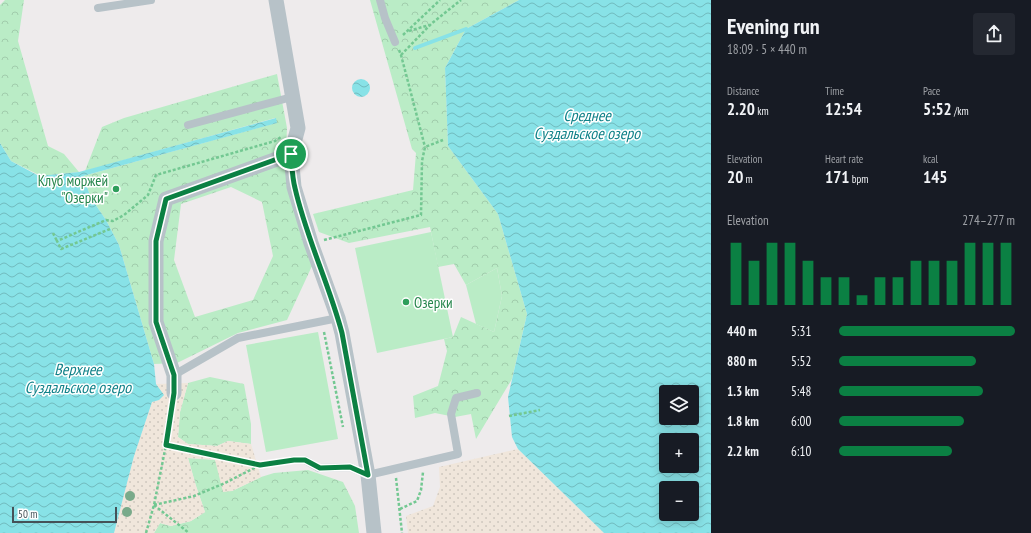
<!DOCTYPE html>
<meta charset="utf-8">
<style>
:root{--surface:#171b24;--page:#242831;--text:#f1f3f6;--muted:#9ea1a6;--accent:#0b8043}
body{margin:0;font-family:"PT Sans Narrow",sans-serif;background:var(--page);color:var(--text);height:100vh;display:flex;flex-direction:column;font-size:15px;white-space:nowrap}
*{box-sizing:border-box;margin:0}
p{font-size:13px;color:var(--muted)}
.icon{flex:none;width:22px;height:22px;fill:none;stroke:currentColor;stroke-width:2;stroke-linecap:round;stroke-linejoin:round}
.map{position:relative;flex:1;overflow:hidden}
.side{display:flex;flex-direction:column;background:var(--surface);width:320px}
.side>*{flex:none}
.buttons{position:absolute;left:659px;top:385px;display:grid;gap:8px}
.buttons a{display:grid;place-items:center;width:40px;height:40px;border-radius:4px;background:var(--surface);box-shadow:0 2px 10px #0003;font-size:20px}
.scale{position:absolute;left:12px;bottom:10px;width:105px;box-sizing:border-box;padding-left:4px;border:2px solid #455258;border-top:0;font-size:11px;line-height:14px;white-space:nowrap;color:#455258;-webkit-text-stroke:3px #fff;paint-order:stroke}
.pin{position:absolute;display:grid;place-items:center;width:34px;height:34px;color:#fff;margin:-17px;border:2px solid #fff;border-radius:50%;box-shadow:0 1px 4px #0007}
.round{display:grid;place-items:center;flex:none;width:42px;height:42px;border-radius:4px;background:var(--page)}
.overview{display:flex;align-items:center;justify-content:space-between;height:68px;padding:0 16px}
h1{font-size:22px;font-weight:700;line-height:30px}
.metrics{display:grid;grid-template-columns:repeat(3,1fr);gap:6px;height:68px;padding:4px 16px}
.metrics div{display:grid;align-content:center}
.metrics b{font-size:17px;font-weight:700}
.metrics small{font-size:11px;font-weight:400}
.metrics p{font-size:11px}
.chart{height:112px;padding:8px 16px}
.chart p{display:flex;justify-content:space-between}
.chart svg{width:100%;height:72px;margin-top:4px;stroke:var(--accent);stroke-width:6}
ul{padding:0 16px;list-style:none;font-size:13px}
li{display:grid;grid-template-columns:64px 48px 1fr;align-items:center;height:30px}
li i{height:10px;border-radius:5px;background:var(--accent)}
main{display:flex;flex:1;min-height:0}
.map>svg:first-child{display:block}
</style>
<main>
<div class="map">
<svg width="711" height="533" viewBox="0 0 711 533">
<defs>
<pattern id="forest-crowns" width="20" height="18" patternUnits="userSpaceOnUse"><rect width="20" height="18" fill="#baecc6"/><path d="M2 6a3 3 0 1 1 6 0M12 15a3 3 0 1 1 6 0" fill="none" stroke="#a1ccac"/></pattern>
<pattern id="sand-dots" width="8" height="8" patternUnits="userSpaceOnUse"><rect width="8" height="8" fill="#f0e6db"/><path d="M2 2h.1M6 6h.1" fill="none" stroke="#cfc7be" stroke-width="1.8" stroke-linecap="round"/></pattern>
<pattern id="water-waves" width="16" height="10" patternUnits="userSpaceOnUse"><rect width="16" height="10" fill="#88e2e7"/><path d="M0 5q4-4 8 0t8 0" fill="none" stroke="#71babe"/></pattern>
</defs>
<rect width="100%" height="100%" fill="#eeebec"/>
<path fill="#baecc6" d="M431 232 453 337 377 353 355 248Z
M497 268 502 296 494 332 476 324 466 285Z
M318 332 338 439 266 452 246 345Z"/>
<path fill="url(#forest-crowns)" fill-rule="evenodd" d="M5 0H24L18 41 48 146 64 154 79 172 41 176 11 161 0 143V5Z
M370 0H519L466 29 445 68 448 146 498 214 527 314 512 379 476 439 471 414 455 417 435 413 415 418 413 396 438 386 447 351 444 339 453 337 461 317 494 332 502 296 497 268 466 285 454 264 438 267 430 227 349 243 319 232 313 214 413 190 416 153 412 149Z
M277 74 287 128 286 148 312 266 287 320 238 333 177 363 154 364 119 245 106 220 91 198 83 176 276 123 275 118 85 171 102 127 124 118ZM231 187 262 202 273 256 253 300 195 317 174 260 181 204Z
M210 377 244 384 251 424V444L228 441 217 446 188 444 178 437 180 412 188 383Z
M188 458 215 460 232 491 261 477 274 473 308 470 343 482 355 506 359 533H154L160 523 171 526 191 521 205 512 196 486Z"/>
<path fill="url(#sand-dots)" d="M188 383 180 412 178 437 188 444 217 446 228 441 251 444 261 477 232 491 223 492 215 460 207 459 188 458 196 486 205 512 191 521 171 526 160 523 154 533H114L134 456 152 402 159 400 156 384Z
M518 449 604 533H408L406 516 433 506 440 487 439 467Z"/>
<path fill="url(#water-waves)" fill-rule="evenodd" d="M519 0H711V533H604L518 449 512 437 508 397 527 314 498 214 448 146 445 68 466 29ZM666 392H692V418H666ZM666 440H692V466H666ZM666 488H692V514H666Z
M352 88a9 9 0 1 1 18 0a9 9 0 1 1-18 0Z
M276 118 277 123 83 176 91 198 106 220 119 245 154 364 156 384 164 395 159 400 152 402 134 456 114 533H0V143L11 161 39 176 79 172Z"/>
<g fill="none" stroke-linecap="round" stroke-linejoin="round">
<path stroke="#88e2e7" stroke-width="4" d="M415 48 466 29"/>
<path stroke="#73c892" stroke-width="2.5" stroke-dasharray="3 2" stroke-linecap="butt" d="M409 31 429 25
M403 35 440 0
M399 50 401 55 425 147
M401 55 431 24 461 0
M110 229 61 249 57 241 106 220 113 221 124 215 148 195 156 175 275 141 281 137
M53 233 57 241
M324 240 421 215 422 161 425 147 443 140
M324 332 343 427
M509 416 540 410
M166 445 260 465 283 462
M396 478 402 533
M154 505 194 496 225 483 260 465
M154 505 189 533
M400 509 417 501 421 490 423 472
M146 533 154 505 166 445 172 406"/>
<path stroke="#b7c2c8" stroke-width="8" d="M380 0 385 18 395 42
M98 8 151 0
M188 125 292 97
M174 375 238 338 338 318
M293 460H305L319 468 350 467 368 475 458 454 451 414 456 398 477 393"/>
<path stroke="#b7c2c8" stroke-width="15" d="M276 0 298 128 291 154 294 187 311 243 338 318 342 333 368 475 374 533
M174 393V375L156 322V241L166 199 291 154"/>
</g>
<g fill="#79aa8a">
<circle cx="130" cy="496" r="5"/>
<circle cx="127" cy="512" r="5"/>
</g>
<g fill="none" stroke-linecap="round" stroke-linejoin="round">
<g stroke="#fff" stroke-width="8">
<path id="route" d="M291 154C292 165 292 177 295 188 306 237 329 284 342 333L368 475 350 467 320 468 305 460H294L260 465 166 445 174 393V375L156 322V241L166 199Z"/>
</g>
<use href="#route" stroke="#0b8043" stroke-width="5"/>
</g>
<g fill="#2e9e5b" stroke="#fff" stroke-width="1.5">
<circle cx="116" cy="189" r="4"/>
<circle cx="406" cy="302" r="4"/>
</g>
<g text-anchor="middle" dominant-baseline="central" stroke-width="3" stroke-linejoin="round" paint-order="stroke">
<g font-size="15" fill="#27864d" stroke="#fff" text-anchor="end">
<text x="108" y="180">Клуб моржей<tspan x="108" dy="17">"Озерки"</tspan></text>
<text x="414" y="302" text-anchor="start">Озерки</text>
</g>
<g font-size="16" font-style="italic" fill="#118289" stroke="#fff">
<text x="587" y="115">Среднее<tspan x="587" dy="18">Суздальское озеро</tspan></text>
<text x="78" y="369">Верхнее<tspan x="78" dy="18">Суздальское озеро</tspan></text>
</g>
</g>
</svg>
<div class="buttons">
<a><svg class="icon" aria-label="layers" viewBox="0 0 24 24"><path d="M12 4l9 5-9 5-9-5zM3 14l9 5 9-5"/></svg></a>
<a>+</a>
<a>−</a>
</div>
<div class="scale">50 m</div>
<div class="pin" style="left:291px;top:154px;background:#1e9e55"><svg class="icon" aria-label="arrive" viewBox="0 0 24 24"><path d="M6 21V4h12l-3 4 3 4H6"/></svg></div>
</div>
<section class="side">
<div class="overview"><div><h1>Evening run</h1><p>18:09 · 5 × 440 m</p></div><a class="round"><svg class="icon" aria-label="share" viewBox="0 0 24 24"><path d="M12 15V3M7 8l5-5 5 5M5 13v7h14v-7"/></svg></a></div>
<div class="metrics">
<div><p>Distance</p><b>2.20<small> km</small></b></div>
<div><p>Time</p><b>12:54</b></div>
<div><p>Pace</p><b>5:52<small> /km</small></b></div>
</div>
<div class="metrics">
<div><p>Elevation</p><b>20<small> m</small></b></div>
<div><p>Heart rate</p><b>171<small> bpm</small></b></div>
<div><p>kcal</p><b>145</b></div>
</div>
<div class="chart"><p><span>Elevation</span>274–277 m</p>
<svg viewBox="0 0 160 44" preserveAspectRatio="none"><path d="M5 44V6M15 44V17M25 44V6M35 44V6M45 44V17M55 44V27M65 44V27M75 44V38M85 44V27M95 44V27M105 44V17M115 44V17M125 44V17M135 44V6M145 44V6M155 44V6"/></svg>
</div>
<ul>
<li><b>440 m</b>5:31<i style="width:100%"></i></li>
<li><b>880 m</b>5:52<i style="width:78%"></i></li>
<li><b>1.3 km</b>5:48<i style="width:82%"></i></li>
<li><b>1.8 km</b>6:00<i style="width:71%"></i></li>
<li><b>2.2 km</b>6:10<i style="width:64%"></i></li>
</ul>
</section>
</main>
